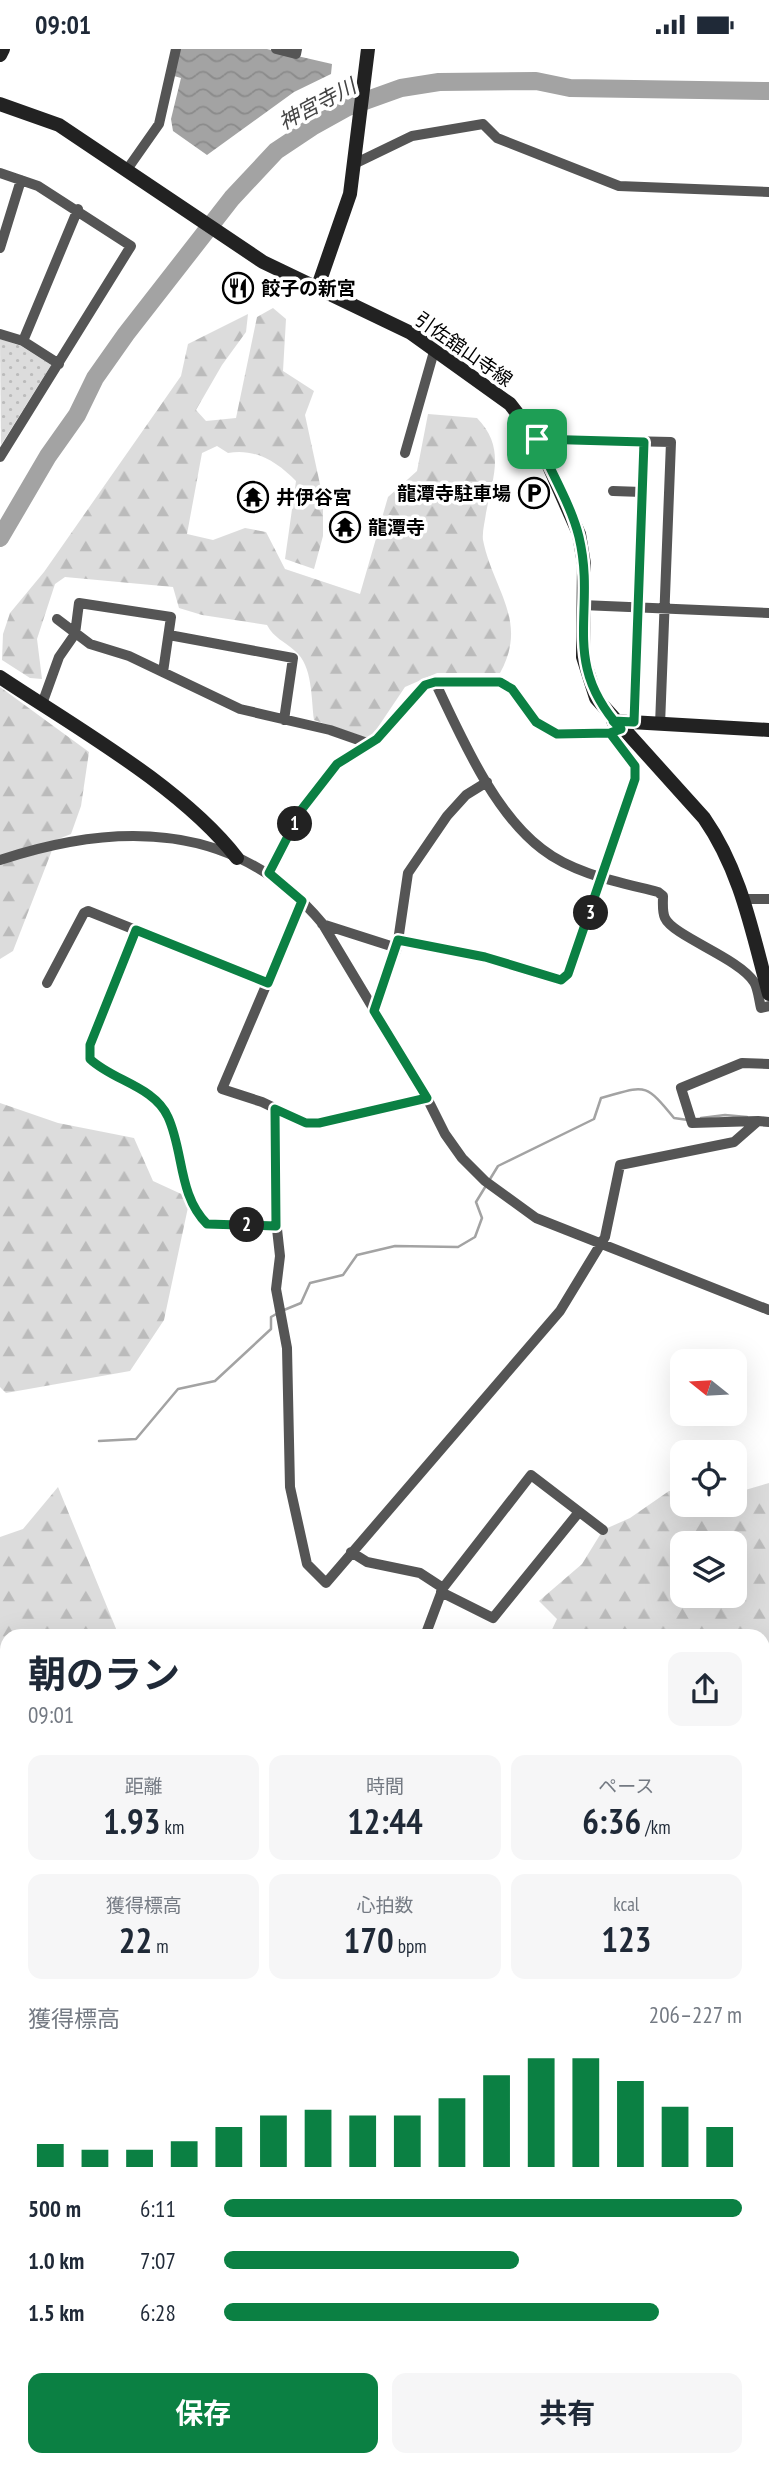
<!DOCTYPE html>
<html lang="ja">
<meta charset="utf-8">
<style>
:root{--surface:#fff;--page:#f6f6f7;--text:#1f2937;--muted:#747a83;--accent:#0b8043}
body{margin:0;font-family:"PT Sans Narrow","Noto Sans JP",sans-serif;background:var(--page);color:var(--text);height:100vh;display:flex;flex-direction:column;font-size:26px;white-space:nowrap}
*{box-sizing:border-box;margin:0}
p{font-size:23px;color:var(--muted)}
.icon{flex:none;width:38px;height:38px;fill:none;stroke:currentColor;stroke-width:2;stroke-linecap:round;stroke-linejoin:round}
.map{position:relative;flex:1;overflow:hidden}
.side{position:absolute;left:0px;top:1580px;width:770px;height:838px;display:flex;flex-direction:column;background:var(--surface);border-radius:21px 21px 0 0;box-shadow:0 7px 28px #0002}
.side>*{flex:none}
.needle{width:46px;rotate:288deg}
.controls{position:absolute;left:670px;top:1300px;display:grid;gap:14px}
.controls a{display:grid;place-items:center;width:77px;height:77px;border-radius:14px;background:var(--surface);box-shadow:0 7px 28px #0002;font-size:35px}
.pin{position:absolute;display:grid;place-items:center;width:60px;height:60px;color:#fff;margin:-30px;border-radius:14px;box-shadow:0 4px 10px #0006}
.km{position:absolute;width:35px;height:35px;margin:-18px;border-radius:50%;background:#222;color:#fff;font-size:19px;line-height:35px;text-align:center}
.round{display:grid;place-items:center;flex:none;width:74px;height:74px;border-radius:14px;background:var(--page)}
.summary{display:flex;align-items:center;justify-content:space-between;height:119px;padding:0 28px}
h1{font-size:38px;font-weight:700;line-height:52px}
.metrics{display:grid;grid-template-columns:repeat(3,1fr);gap:10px;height:119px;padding:7px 28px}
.metrics div{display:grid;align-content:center;border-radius:14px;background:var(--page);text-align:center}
.metrics b{font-size:35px;font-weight:700}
.metrics small{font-size:19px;font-weight:400}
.metrics p{font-size:19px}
.chart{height:196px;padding:14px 28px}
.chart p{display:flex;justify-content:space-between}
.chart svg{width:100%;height:126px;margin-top:7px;stroke:var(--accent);stroke-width:6}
.button{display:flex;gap:14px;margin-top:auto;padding:14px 28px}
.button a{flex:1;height:80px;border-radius:14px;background:var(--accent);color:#fff;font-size:28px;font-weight:700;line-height:80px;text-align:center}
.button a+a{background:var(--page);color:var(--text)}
ul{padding:0 28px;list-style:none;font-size:23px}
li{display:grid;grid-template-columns:112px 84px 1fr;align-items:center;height:52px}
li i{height:18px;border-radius:9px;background:var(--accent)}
.status{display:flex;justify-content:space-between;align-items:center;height:49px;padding:0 35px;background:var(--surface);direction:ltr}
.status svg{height:19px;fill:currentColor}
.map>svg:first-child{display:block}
</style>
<div class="status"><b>09:01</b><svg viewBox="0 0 49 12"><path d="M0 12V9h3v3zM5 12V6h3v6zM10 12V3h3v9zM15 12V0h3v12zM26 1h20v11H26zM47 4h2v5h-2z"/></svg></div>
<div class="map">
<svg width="769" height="2417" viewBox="0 0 769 2417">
<defs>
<pattern id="green-dots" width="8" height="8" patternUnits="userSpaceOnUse" patternTransform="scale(1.75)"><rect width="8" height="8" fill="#dcdcdc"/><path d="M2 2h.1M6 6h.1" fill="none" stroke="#bbb" stroke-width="1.8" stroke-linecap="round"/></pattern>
<pattern id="forest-firs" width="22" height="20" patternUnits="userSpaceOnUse" patternTransform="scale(1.75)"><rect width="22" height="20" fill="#dcdcdc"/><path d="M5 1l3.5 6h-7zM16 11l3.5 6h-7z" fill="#bbb"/></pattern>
<pattern id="water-waves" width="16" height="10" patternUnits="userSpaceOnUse" patternTransform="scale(1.75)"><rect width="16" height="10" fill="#a3a3a3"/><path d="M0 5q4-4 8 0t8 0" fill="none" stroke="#8b8b8b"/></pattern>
</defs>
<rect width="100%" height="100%" fill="#fff"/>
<path fill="url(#green-dots)" d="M0 290 21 297 51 316 1 396Z"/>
<path fill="url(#forest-firs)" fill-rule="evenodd" d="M273 259 286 270 283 322 314 342 305 366 323 449V487L314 520 285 510 296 432C277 413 256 399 228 404L217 397 202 404 187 485 213 491 245 479 266 483 285 520 360 545 388 448 417 422 428 365 477 369C506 399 493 427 486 464 485 472 482 483 483 491 493 541 529 572 500 624H437L405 638 370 690 314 671C311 649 313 617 295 602 284 592 274 589 267 576L202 566 179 559 173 538 65 528 55 535 37 590 42 630 30 629 2 611 3 585 10 564 44 523 181 327 188 295 248 265 246 283 222 316 196 361 206 372 236 369 257 268Z
M0 638 89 703 81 757 71 785 56 791 13 902 0 910Z
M0 1054 58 1074 134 1089 153 1132 190 1149 164 1271 130 1322 6 1344 0 1338Z
M769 1434V2417H0V1488L23 1480 58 1438 119 1587H7V2412H763V1587H549L557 1570 539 1552 582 1515 603 1481 630 1469 669 1442 682 1443V1456H735V1444ZM682 1494H735V1547H682Z"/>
<path fill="url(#water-waves)" d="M180 0H267L332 15 331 25 294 43 207 106 173 82 171 70 181 29 174 27Z"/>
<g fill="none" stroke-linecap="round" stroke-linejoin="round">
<path stroke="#a3a3a3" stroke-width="2.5" d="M701 1069 725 1066 747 1068
M284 1261 301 1254 310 1234 343 1226 357 1206 395 1197 458 1198 475 1188 482 1169 476 1153 498 1117 594 1070 601 1049C645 1037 644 1032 674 1069L688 1071
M99 1392 136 1390 178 1340 215 1332 271 1280V1268L278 1264"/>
<path stroke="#a3a3a3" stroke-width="18" d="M0 489 48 407 77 366 95 329 126 285 232 149 276 102 312 78 348 58 401 39 439 33 536 32 570 39 769 42"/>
<path stroke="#555" stroke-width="10" d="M276 0 296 5 297 0
M354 115 412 87 483 75 497 89 619 137 769 143
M126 122 159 75 176 0
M0 124 38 137 131 197 0 408
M0 199 21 131
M0 285 23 292 59 315
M23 292 78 160
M537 390 671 393 660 676
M405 404 435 299
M613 442 642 443
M582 556 769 564
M57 570 90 595 129 607 240 660 330 681 370 695
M169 586 293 609 284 671
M435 633C461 687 493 763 542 800 574 825 619 833 658 843L663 847C663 854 662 863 665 869 673 887 739 909 754 933 758 939 759 951 761 959L769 957
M42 655 59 608 75 585 79 554 171 568 163 623
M634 673 644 393
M0 811C118 772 236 772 322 874L427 1049 445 1085 462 1109 485 1132 536 1169 769 1261
M269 824 302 760 337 715 378 690 425 636 435 633H500L512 640 536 673 557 685 610 684 621 680
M744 850H769
M302 852 222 1040 262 1053 306 1074H319L427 1049
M322 875 397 899
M136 881 90 997V1010C113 1032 154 1037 168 1068 184 1103 178 1146 207 1175L276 1177
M398 891 485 908 561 931 568 925 635 730V717L610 684
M47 934 84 864 88 862 268 934
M374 962 397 899 408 824 447 767 466 746 487 733
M275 1060V1162L280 1207 276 1240 287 1299 290 1438 307 1515 326 1534 560 1262 605 1188 620 1116 734 1093 758 1072 769 1073
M758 1072 692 1074 681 1039 742 1014 769 1015
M351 1503 367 1513 420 1524 443 1539 425 1587
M443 1539 531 1426 603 1481
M441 1543 493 1569 579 1463"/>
<path stroke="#222" stroke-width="14" d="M0 6 3 0
M0 55 59 76 263 213 411 284 510 355 537 390 579 485 584 515 583 608 596 649 704 769C741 822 752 883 769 945
M317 240 350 145 368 0
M0 628C75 678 182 738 237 809
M613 672 769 681"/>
</g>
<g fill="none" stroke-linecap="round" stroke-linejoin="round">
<g stroke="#fff" stroke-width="14">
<path id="route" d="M537 390C550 422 571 455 579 488 597 564 559 612 621 680L610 684 557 685 536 673 512 640 500 633H435L425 636 377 690 337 715 302 760 269 824 302 852 268 934 136 881 90 996V1010C113 1032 154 1037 168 1068 184 1103 178 1146 207 1175L276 1177 275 1060 306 1074H319L427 1049 374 962 398 891 485 908 561 931 568 925 635 730V717L610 684 621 680 613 672 634 673 644 393 537 390"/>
</g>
<use href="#route" stroke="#0b8043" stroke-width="9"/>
</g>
<defs>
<g id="restaurant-ring" transform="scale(1.575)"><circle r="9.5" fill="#fff" stroke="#000" stroke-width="1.5"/><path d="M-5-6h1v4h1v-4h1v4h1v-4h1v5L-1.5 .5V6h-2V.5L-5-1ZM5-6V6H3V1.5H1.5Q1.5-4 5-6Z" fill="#000"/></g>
<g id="parking-ring" transform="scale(1.575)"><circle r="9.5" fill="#fff" stroke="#000" stroke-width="1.5"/><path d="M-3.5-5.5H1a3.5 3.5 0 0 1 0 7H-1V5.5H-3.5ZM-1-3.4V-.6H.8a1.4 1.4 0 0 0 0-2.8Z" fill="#000"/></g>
<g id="temple-ring" transform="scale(1.575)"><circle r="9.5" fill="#fff" stroke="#000" stroke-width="1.5"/><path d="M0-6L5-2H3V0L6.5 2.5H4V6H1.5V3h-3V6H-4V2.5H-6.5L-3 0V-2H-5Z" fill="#000"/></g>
</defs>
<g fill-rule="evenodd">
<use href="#restaurant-ring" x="238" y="239"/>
<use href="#parking-ring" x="534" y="444"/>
<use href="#temple-ring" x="253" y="448"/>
<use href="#temple-ring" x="345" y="478"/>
</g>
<g text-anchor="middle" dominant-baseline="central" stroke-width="7" stroke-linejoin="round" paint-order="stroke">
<g font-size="19" font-weight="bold" fill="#000" stroke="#fff" text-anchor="start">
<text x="261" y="239">餃子の新宮</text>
<text x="511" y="444" text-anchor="end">龍潭寺駐車場</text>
<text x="276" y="448">井伊谷宮</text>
<text x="368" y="478">龍潭寺</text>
</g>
<g font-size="19" fill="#000" stroke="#fff">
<text transform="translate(464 300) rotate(35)">引佐舘山寺線</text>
</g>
<g font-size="21" font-style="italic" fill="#444" stroke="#fff">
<text transform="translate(317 55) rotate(-28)">神宮寺川</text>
</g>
</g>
</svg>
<div class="controls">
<a><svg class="needle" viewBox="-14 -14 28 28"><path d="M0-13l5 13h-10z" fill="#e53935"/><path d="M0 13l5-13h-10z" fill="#747a83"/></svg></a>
<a><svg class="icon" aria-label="locate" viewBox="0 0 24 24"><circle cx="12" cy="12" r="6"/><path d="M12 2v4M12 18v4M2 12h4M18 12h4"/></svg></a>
<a><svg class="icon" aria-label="layers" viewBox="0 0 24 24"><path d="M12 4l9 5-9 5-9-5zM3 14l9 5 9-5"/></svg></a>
</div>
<div class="pin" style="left:537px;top:390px;background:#1e9e55"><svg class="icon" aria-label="arrive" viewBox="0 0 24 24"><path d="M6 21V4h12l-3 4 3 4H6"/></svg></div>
<b class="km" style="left:295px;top:775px">1</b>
<b class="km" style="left:247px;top:1176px">2</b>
<b class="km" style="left:591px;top:864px">3</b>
<section class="side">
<div class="summary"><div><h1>朝のラン</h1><p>09:01</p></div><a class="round"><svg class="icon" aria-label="share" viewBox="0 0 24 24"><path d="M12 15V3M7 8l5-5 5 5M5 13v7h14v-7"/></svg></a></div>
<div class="metrics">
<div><p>距離</p><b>1.93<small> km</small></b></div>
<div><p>時間</p><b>12:44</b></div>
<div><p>ペース</p><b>6:36<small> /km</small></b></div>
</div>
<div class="metrics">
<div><p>獲得標高</p><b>22<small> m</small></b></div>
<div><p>心拍数</p><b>170<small> bpm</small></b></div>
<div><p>kcal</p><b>123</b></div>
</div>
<div class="chart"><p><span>獲得標高</span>206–227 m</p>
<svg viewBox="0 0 160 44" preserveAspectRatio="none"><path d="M5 44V36M15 44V38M25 44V38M35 44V35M45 44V30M55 44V26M65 44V24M75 44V26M85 44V26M95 44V20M105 44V12M115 44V6M125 44V6M135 44V14M145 44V23M155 44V30"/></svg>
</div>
<ul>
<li><b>500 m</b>6:11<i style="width:100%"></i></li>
<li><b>1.0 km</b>7:07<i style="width:57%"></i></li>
<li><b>1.5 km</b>6:28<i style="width:84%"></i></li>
</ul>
<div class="button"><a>保存</a><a>共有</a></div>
</section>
</div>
